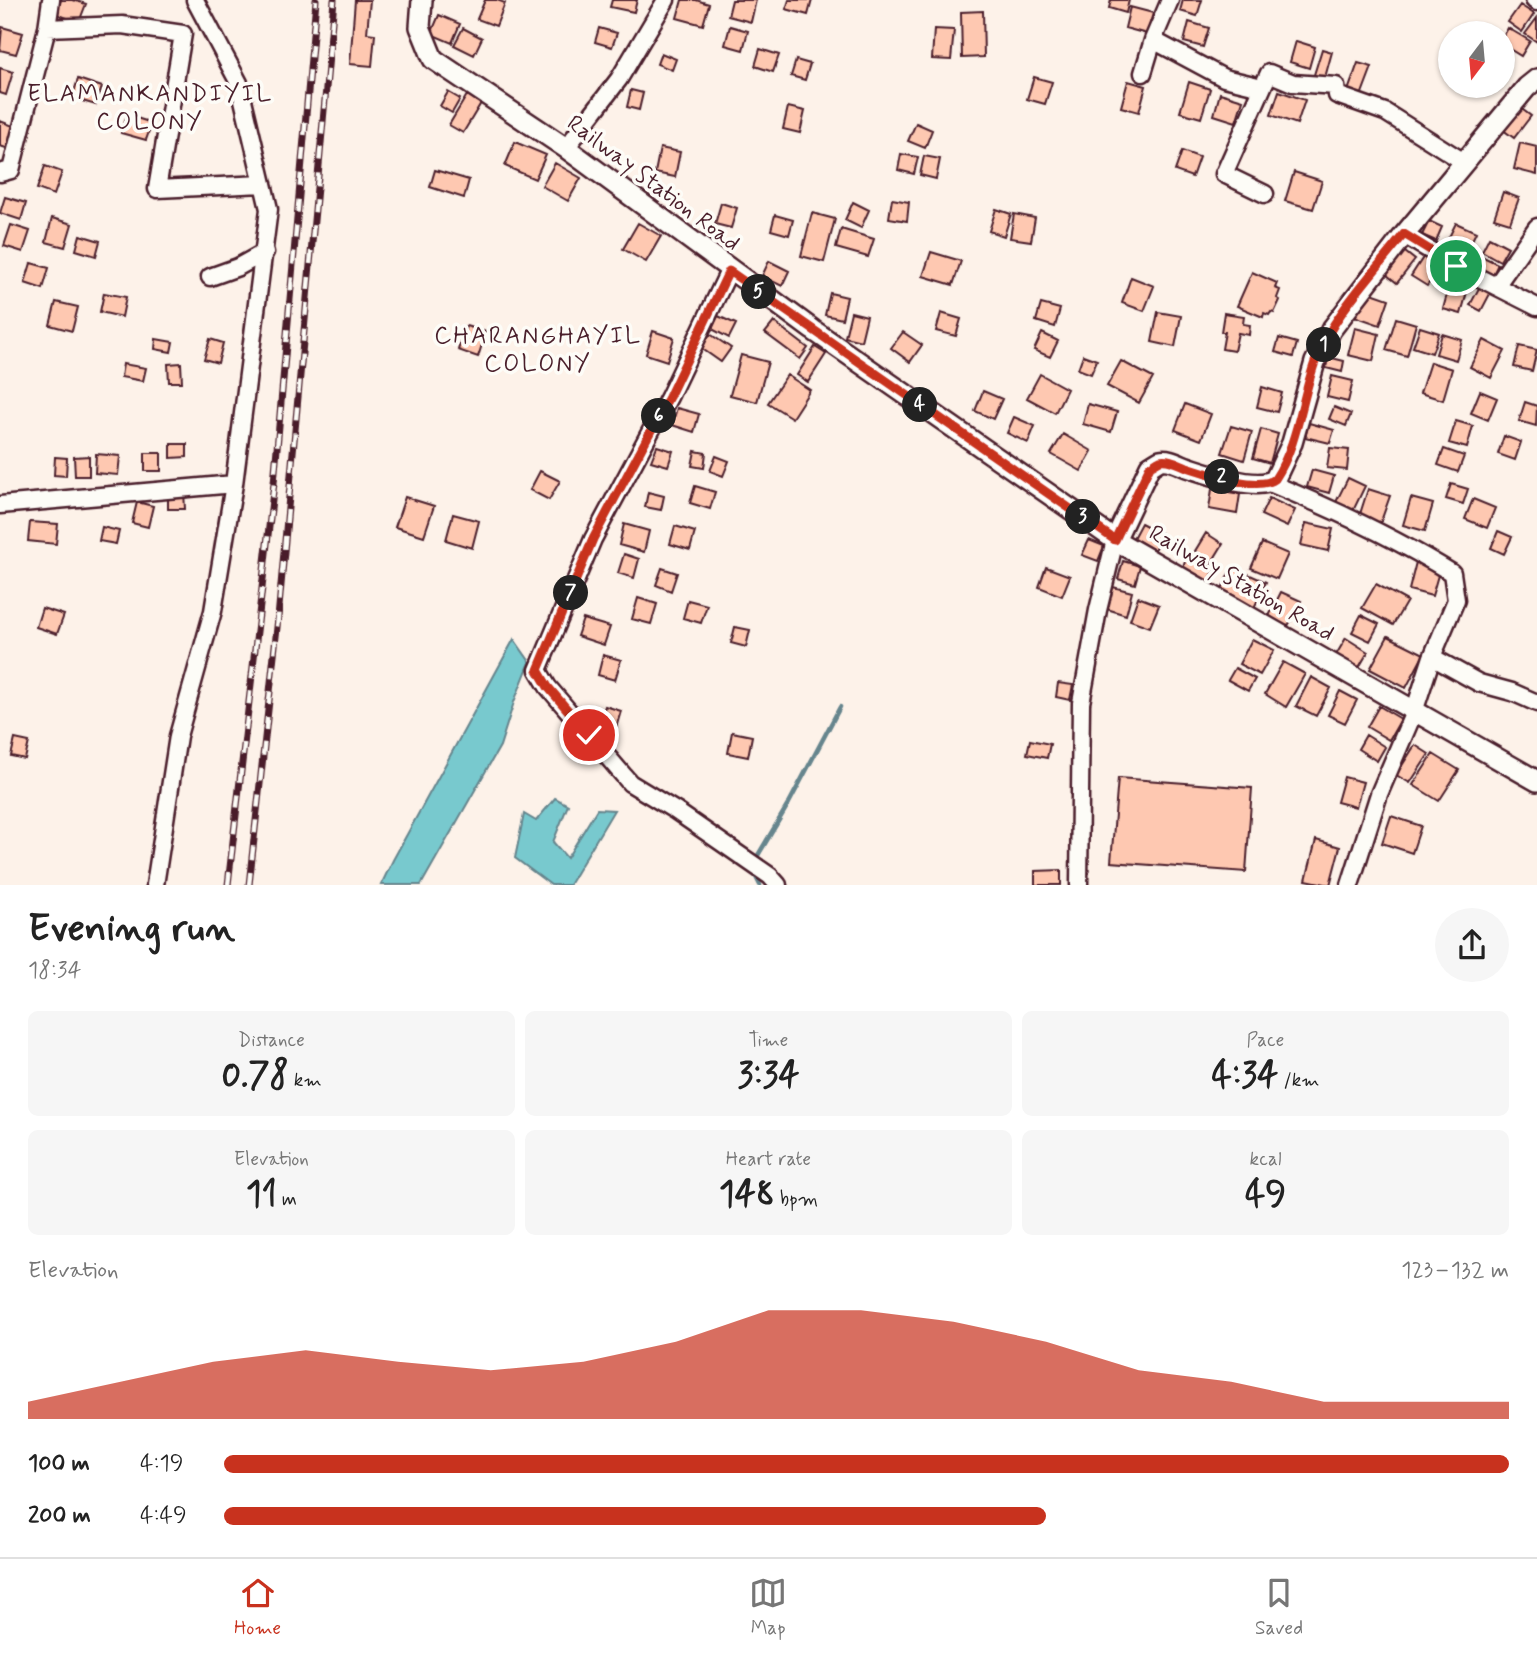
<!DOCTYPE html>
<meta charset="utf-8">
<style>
:root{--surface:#fff;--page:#f6f6f6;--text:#222;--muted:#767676;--line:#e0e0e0;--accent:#c8321e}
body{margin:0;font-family:Mynerve,sans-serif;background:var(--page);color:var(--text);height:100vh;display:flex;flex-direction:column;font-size:26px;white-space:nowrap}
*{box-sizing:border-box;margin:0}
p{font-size:23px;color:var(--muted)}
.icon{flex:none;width:38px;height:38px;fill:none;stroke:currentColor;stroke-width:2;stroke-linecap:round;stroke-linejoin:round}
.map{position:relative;height:885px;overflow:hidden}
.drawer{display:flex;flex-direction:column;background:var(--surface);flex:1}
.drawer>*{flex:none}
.needle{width:46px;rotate:196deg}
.fabs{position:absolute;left:1438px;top:21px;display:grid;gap:14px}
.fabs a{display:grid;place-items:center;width:77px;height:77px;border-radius:50%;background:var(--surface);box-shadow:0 2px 5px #0004;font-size:35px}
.pin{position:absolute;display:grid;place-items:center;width:60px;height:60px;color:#fff;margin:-30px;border:4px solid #fff;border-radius:50%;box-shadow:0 2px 7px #0007}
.km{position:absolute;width:35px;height:35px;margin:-18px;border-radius:50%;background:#222;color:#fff;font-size:19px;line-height:35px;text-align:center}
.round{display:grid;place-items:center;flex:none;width:74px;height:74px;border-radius:37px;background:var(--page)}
.summary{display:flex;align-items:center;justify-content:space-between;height:119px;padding:0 28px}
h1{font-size:38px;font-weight:700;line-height:52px}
.figures{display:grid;grid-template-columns:repeat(3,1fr);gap:10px;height:119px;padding:7px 28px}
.figures div{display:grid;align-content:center;border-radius:10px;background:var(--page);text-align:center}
.figures b{font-size:35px;font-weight:700}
.figures small{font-size:19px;font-weight:400}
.figures p{font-size:19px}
.chart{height:196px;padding:14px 28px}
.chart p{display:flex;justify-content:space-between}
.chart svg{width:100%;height:126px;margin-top:7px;fill:var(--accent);opacity:.7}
ul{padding:0 28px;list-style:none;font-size:23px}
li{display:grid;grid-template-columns:112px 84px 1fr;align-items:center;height:52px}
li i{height:18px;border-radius:9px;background:var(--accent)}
.dock{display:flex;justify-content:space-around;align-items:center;height:98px;border-top:2px solid var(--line);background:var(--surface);font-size:19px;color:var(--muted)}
.dock a{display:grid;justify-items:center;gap:4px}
.dock .selected{color:var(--accent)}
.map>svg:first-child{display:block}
</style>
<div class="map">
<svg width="1537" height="885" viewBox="0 0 1537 885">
<rect width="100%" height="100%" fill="#fdf2e9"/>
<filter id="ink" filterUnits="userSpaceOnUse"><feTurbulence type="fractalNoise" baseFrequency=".0143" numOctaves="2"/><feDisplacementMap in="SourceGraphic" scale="14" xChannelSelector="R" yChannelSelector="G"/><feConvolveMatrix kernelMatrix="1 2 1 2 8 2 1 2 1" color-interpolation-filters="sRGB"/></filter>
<g filter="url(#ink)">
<path fill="#78c9ce" stroke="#66858d" stroke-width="2" d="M514 639 530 662 514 702 500 746 421 885H381L393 860Z
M555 798 568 805 553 842 567 858 597 809 614 810 569 885H551L515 858 524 814 536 821Z"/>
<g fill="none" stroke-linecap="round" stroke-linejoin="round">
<path stroke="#66858d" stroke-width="4.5" d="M754 862 789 803 840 707
M754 873 760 885"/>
</g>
<path fill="#fec8b1" stroke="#4a1f2b" stroke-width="2" d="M61 0H73L86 4 79 22 56 14Z
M355 0H370L367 33 375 34 372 66 350 64Z
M485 0H497L505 3 496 26 477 19Z
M612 0H637L634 12 610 7Z
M682 0H696L709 4 703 25 677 18Z
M732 0H756L751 22 728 16Z
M789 0H812L808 15 786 9Z
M1111 0H1129L1126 13 1109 8Z
M1183 0H1202L1197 16 1180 11Z
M1520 5 1534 14 1522 32 1508 22Z
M1130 7 1153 13 1147 34 1125 28Z
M983 11 984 57 962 58 961 12Z
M439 15 460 24 452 43 431 34Z
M1537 18V42L1525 34Z
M1189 22 1209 28 1203 47 1184 42Z
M730 26 748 31 743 50 725 45Z
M2 27 23 33 16 54 0 50Z
M463 28 482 38 474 55 454 45Z
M599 28 617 33 612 47 595 42Z
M1508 28 1530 41 1521 56 1503 45V37Z
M934 29 954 30 951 60 932 59Z
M1296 41 1315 47 1309 68 1290 62Z
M760 49 779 55 773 72 755 66Z
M1322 49 1332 52 1324 81 1313 78Z
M661 53 676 59 672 70 657 64Z
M796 60 810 64 805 80 791 76Z
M1358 63 1372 67 1361 96 1348 91Z
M0 68 13 72 6 95 0 93Z
M1034 77 1052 82 1045 104 1027 99Z
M78 79 102 87 96 105 72 98Z
M1128 81 1146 86 1139 112 1121 107Z
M1189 82 1210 89 1201 118 1180 112Z
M631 90 643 93 639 110 627 107Z
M1279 91 1305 100 1297 124 1271 115Z
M448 92 460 99 452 113 440 106Z
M1220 93 1243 100 1236 122 1214 115Z
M467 95 481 103 463 133 449 125Z
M788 107 805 111 800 133 783 129Z
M1519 107 1531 116 1514 138 1502 129Z
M127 115 152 123 146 140 121 133Z
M0 121 16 127 9 149 0 146Z
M916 123 932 130 925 148 908 141Z
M515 142 546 155 535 179 505 166Z
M1520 143 1537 147V175L1514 169Z
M660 148 680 152 675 177 655 173Z
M1182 151 1199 157 1192 177 1175 171Z
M901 154 918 157 914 174 898 170Z
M924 156 940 159 936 179 920 175Z
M555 163 581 178 568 201 542 186Z
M45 166 62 172 54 195 37 189Z
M435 170 469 180 464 198 430 187Z
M1294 172 1322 181 1313 209 1285 201Z
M1503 192 1519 198 1510 223 1494 218Z
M5 197 26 203 21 220 0 213Z
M892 199 909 202 907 221 889 218Z
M853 202 869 210 861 228 845 220Z
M721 203 737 208 731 228 715 224Z
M996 209 1011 214 1004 236 989 231Z
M812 213 835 219 824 262 801 256Z
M1014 214 1035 218 1031 241 1010 238Z
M775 215 793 220 789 235 771 230Z
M52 218 72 224 65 247 46 242Z
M1429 221 1442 227 1436 241 1422 235Z
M638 223 661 236 646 262 623 249Z
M1456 223 1476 232 1466 253 1446 243Z
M11 225 30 231 23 252 4 246Z
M841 229 874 239 868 257 836 248Z
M80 235 100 241 96 256 76 250Z
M1489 237 1508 247 1500 261 1482 251Z
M1400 248 1415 260 1397 283 1382 271Z
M931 252 961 261 953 285 923 276Z
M1475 253 1498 264 1491 279 1468 267Z
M1424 256 1440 267 1427 286 1411 276Z
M769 261 789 271 782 286 762 276Z
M31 263 49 268 43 289 25 283Z
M1252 272 1277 283 1275 288 1280 290 1277 298 1280 300 1274 313 1271 312 1269 315 1264 313 1263 317 1237 306Z
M1131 277 1154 286 1144 311 1122 303Z
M1480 286 1491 292 1481 311 1470 305Z
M1449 287 1467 292 1461 314 1443 309Z
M1363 290 1389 299 1380 325 1354 316Z
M104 293 126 297 122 317 100 312Z
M830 293 847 297 842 319 825 315Z
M56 302 78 307 72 331 50 325Z
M1041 304 1060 309 1055 327 1036 321Z
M851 312 867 316 861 341 845 337Z
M1158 312 1181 316 1175 347 1152 342Z
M941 313 961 319 956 336 936 331Z
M1224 313 1244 316 1243 324 1250 325 1249 335 1238 333 1234 351 1222 349 1225 332H1221Z
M718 316 736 324 729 338 712 329Z
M1396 318 1416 324 1407 356 1386 350Z
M774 322 808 348 800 359 765 333Z
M466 326 486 332 478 357 458 350Z
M1420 327 1439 333 1432 353 1413 347Z
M1355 328 1379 334 1373 361 1348 355Z
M653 331 674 338 667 361 646 354Z
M903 332 922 345 910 362 891 348Z
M1042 333 1058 341 1050 357 1034 350Z
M710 334 731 348 721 362 701 348Z
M1442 334 1462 340 1456 360 1436 354Z
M1279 338 1297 343 1293 357 1275 352Z
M156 339 173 342 171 352 155 349Z
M210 339 223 343 218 363 204 359Z
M1484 340 1505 351 1491 378 1470 367Z
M1519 346 1537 350 1532 371 1514 367Z
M815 347 826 354 808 382 797 375Z
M741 355 768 362 757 402 730 395Z
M1083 355 1097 360 1091 374 1078 369Z
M1328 357 1344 361 1342 372 1326 368Z
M1121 361 1153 378 1139 403 1107 386Z
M1430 362 1452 369 1443 400 1420 393Z
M181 363 182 382H169L168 364Z
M123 364 146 368 143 381 121 377Z
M1040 374 1067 389 1055 413 1027 398Z
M787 375 810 390 792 418 768 403Z
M1332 376 1353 381 1348 402 1327 397Z
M1262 387 1282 393 1277 412 1257 407Z
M983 391 1002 399 993 419 975 411Z
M1480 391 1497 398 1488 420 1471 413Z
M1525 402 1537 406 1536 426 1519 421Z
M1088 404 1117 412 1111 432 1083 424Z
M1185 404 1211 414 1201 440 1175 430Z
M1334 407 1351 414 1346 426 1329 419Z
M677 408 699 414 694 432 672 425Z
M1014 417 1035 426 1028 443 1007 433Z
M1456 421 1473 426 1467 448 1449 443Z
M1309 423 1334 430 1330 443 1305 437Z
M1231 426 1252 432 1244 460 1222 453Z
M1261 429 1278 434 1270 463 1253 458Z
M1063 434 1092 451 1081 471 1051 454Z
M1504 436 1521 442 1515 460 1498 454Z
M171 444H187V457L171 458Z
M657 446 673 451 668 466 651 461Z
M1330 448 1349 450 1347 470 1327 468Z
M1444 449 1464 456 1458 472 1438 465Z
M695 451 706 453 704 468 692 466Z
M145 453H161V471H145Z
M96 454 120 456 118 475 95 473Z
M89 456V476H75L74 457Z
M716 456 729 461 723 476 710 471Z
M55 457 67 458 66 476 54 475Z
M1312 470 1334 476 1329 493 1307 487Z
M540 471 560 481 549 500 530 490Z
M1348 478 1365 486 1352 513 1335 504Z
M1451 484 1468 489 1463 504 1446 499Z
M695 486 715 492 710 509 690 503Z
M1212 489 1240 494 1237 514 1209 509Z
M1368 489 1390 496 1380 524 1359 517Z
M168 492H184L185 509H168Z
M648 492 664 496 661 510 645 507Z
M405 497 434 506 424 536 395 527Z
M1269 498 1295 510 1287 527 1261 515Z
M1411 498 1433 504 1425 531 1403 525Z
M1473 499 1495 508 1487 528 1465 519Z
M137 502 153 506 148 527 132 523Z
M453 514 479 521 472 548 446 540Z
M30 522 58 524 56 544 28 541Z
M1141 523 1162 534 1154 550 1133 538Z
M1306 523 1333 529 1328 551 1301 545Z
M624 524 649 531 644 552 619 545Z
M675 526 695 532 690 550 670 544Z
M102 527 119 531 116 544 99 541Z
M1498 531 1512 537 1504 554 1491 548Z
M1206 533 1223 544 1212 562 1195 551Z
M1089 540 1104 546 1098 561 1082 555Z
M1262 543 1288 554 1277 579 1251 568Z
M624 554 639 559 634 578 618 573Z
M1188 555 1216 567 1209 582 1182 569Z
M1123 561 1140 566 1135 584 1118 579Z
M1416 562 1440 568 1432 596 1409 590Z
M1046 567 1070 576 1062 596 1039 587Z
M1232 567 1266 582 1254 608 1220 593Z
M662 568 677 573 671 591 656 585Z
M1376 584 1407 601 1393 625 1362 608Z
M1113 587 1132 592 1126 615 1107 609Z
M1281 592 1301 601 1287 628 1268 618Z
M1138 597 1159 605 1150 627 1130 620Z
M638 598 657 604 651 624 632 619Z
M688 600 707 605 701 623 683 618Z
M42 608 64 615 57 634 36 627Z
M1361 615 1379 624 1370 641 1352 632Z
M583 619 610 627 604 645 577 636Z
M735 627 750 630 746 647 731 643Z
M1388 636 1424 654 1406 688 1370 669Z
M1346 638 1368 652 1358 669 1336 655Z
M1252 639 1274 650 1260 675 1239 664Z
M603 655 621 660 615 680 598 675Z
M1283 662 1305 674 1286 707 1265 694Z
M1235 668 1255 679 1248 691 1228 680Z
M1311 677 1331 688 1316 716 1296 706Z
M1058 683 1073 685 1070 700 1056 697Z
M1340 691 1357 700 1345 723 1328 715Z
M605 706 621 711 613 738 596 732Z
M1379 706 1401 719 1389 740 1367 727Z
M732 732 752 736 748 757 728 753Z
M1366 735 1385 747 1377 761 1358 749Z
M15 739 29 742 25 759 11 756Z
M1030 740 1050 744 1047 758 1027 754Z
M1415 745 1429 754 1410 783 1396 775Z
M1433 754 1459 770 1439 801 1413 785Z
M1344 777 1363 782 1356 807 1337 802Z
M1118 778 1252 788 1246 872 1111 862Z
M1391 816 1421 826 1412 853 1382 843Z
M1316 840 1340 847 1330 885 1306 880Z
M1061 870V885H1035V871Z"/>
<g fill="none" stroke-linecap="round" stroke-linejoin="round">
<g stroke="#4a1f2b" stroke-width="21">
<path id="minor" d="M1534 0 1537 2
M47 28 51 0
M1153 40 1170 0
M1143 73 1153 40 1224 78 1262 87
M566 148 619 79 666 0
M0 173 11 170 47 28 122 25 183 34 157 189 263 184
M1265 194 1224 174 1269 73 1293 83 1336 86 1337 95 1385 112 1464 162
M1404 235 1456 266 1537 307
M729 271 669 397 593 539 538 670 548 687 630 783 676 811 770 876 778 885
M210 277 238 267 265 252
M1496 286 1537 227
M1270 483C1333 509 1394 537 1452 573L1456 600 1432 657 1414 712 1379 794 1350 885
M0 505 234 484 269 209 239 83 195 0
M1432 657 1479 683 1512 692 1537 703
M155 885 178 736 213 611 234 484
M1079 885 1081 703 1098 610 1115 540"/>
</g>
<g stroke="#4a1f2b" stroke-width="24">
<path id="tertiary" d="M422 0 420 27 433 59 566 148 813 330 1115 540 1537 781
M1115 540 1150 466C1152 465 1158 461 1160 460 1169 458 1179 464 1187 467 1206 473 1258 492 1275 479L1292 443 1315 362 1331 330 1404 235 1527 87 1537 79"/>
</g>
<use href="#minor" stroke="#fdfcf7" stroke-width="16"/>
<use href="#tertiary" stroke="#fdfcf7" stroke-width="19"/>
<g stroke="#4a1f2b" stroke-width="7">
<path id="rail" d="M228 885 274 483 316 0
M249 885 278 618 334 0"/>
</g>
<use href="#rail" stroke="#fdfcf7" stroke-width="4.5" stroke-dasharray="13" stroke-linecap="butt"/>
</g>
</g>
<g fill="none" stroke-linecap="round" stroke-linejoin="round" filter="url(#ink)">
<g stroke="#fff" stroke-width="14">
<path id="route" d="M589 735 548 687 538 670 593 539 669 397 729 271 1115 540 1150 466C1152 465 1158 461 1160 460 1169 458 1179 464 1187 467 1206 473 1258 492 1275 479 1298 444 1301 401 1315 362 1333 314 1373 274 1404 234L1456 266"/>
</g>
<use href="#route" stroke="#c8321e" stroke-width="9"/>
</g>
<g text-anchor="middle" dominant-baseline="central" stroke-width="7" stroke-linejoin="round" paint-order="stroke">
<g font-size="23" fill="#4a1f2b" stroke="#fdfcf7">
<text transform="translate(653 184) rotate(37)">Railway Station Road</text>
<text transform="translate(1241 584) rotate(30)">Railway Station Road</text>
</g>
<g font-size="24" letter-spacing="2" fill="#4a1f2b" stroke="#fdfcf7">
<text x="150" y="94">ELAMANKANDIYIL<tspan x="150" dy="28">COLONY</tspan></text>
<text x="538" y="336">CHARANGHAYIL<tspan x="538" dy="28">COLONY</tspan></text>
</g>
</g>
</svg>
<div class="fabs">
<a><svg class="needle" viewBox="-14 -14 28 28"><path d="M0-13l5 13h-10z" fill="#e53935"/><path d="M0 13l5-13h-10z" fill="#767676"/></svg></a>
</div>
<div class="pin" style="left:1456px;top:266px;background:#1e9e55"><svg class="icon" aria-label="arrive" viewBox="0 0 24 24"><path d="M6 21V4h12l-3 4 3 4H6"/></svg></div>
<div class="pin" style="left:589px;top:735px;background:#d93025"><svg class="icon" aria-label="check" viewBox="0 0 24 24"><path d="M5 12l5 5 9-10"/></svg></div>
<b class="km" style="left:1324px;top:345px">1</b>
<b class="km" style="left:1222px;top:477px">2</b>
<b class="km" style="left:1083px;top:517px">3</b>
<b class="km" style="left:920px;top:405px">4</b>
<b class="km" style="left:759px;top:292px">5</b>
<b class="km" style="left:659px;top:416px">6</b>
<b class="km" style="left:571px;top:593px">7</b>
</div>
<section class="drawer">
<div class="summary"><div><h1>Evening run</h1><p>18:34</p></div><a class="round"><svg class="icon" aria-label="share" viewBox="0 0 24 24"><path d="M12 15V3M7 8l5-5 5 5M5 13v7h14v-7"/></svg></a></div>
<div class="figures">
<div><p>Distance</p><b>0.78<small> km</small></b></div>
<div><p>Time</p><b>3:34</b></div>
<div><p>Pace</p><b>4:34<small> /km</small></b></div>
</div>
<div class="figures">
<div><p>Elevation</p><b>11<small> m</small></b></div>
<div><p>Heart rate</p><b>148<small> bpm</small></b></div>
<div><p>kcal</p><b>49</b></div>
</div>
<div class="chart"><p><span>Elevation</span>123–132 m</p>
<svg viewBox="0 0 160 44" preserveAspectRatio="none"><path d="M0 44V38L10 31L20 24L30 20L40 24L50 27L60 24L70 17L80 6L90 6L100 10L110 17L120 27L130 31L140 38L150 38L160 38V44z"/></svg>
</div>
<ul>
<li><b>100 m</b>4:19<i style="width:100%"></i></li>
<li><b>200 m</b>4:49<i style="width:64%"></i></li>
</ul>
</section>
<nav class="dock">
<a class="selected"><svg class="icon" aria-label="home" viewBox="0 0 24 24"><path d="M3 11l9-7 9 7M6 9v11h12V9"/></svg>Home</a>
<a><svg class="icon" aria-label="map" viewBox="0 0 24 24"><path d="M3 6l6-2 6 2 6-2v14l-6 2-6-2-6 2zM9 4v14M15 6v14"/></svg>Map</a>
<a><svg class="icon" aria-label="saved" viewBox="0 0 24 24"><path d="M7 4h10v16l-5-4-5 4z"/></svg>Saved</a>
</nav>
